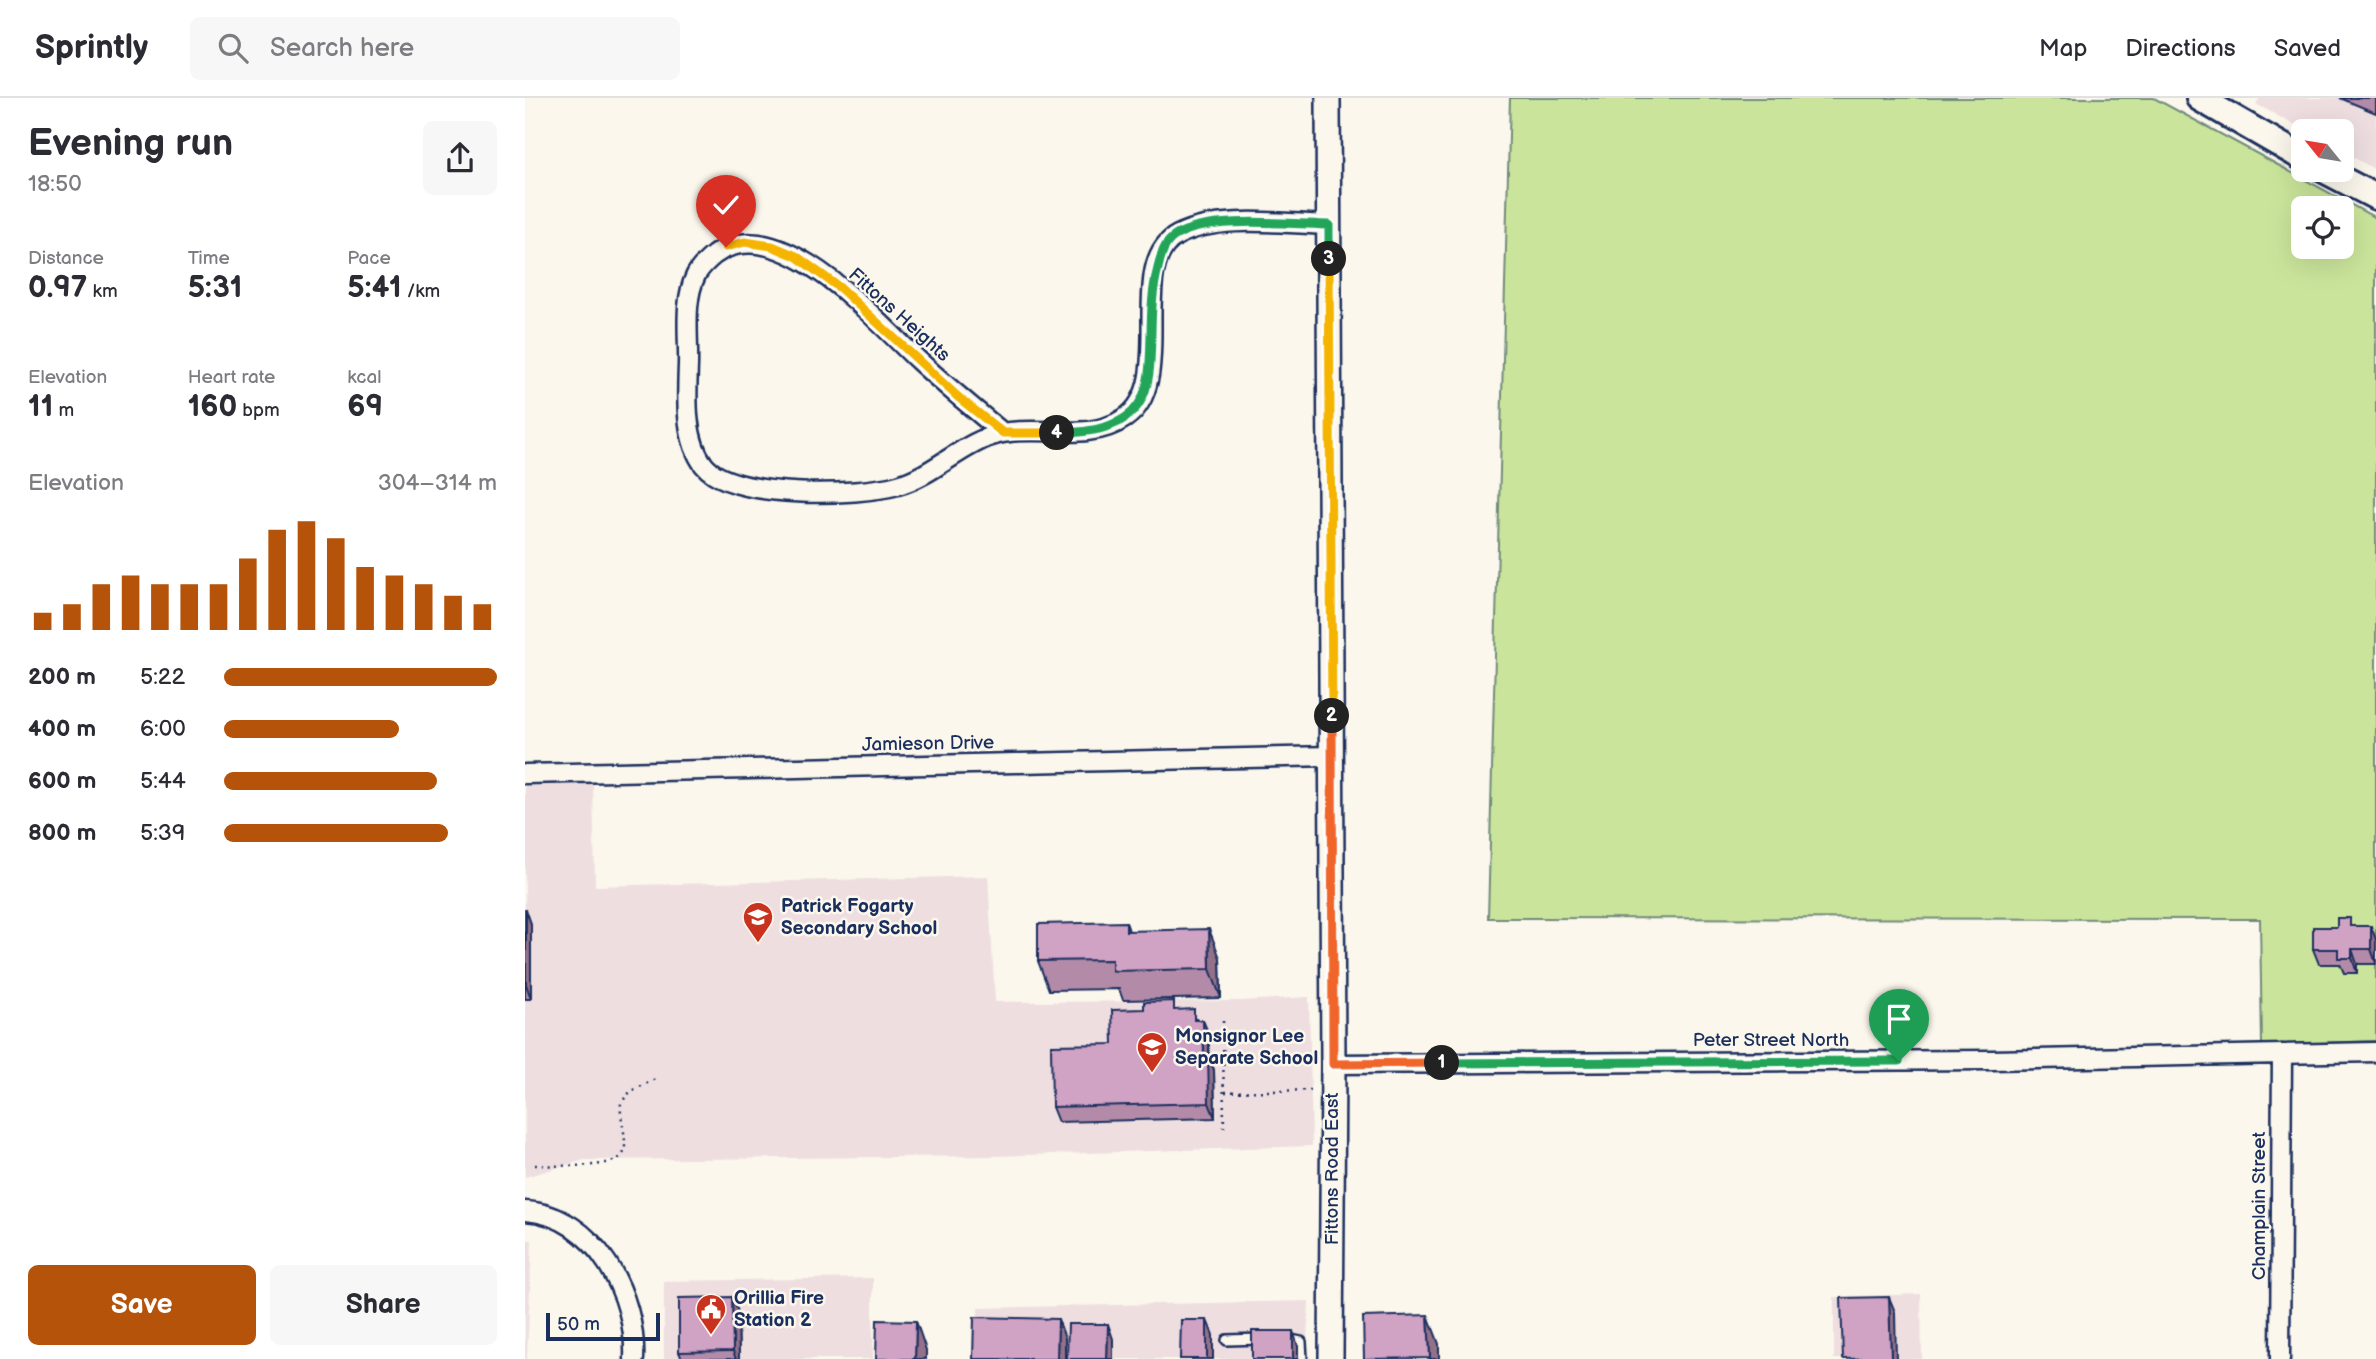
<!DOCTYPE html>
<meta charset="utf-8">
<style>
:root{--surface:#fff;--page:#f7f7f7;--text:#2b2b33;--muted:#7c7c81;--line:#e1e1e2;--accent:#b45309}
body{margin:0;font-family:"Balsamiq Sans",sans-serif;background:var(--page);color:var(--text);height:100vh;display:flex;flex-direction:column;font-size:26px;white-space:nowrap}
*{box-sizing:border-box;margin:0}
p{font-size:23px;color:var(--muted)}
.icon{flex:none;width:38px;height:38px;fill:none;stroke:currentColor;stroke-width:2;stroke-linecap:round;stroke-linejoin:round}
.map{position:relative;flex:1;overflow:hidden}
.details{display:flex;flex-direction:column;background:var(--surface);width:525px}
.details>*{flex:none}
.needle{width:46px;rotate:300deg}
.buttons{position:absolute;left:1766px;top:21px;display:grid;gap:14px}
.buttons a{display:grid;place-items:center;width:63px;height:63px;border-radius:10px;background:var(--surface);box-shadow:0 7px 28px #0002;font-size:35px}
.scale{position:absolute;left:21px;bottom:18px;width:114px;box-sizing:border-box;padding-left:7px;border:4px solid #1b2f5e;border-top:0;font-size:19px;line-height:24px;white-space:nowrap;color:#1b2f5e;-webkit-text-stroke:5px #fbf7ec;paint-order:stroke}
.pin{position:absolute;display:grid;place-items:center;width:60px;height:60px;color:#fff;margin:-72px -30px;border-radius:50% 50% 50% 0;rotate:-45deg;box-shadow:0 0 7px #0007}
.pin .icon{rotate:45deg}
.km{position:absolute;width:35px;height:35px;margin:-18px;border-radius:50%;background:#222;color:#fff;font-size:19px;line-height:35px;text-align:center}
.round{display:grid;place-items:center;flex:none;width:74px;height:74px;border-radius:10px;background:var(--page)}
.headline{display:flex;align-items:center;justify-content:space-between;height:119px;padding:0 28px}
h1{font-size:38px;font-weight:800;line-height:52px}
.figures{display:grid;grid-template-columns:repeat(3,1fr);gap:10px;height:119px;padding:7px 28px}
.figures div{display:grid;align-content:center}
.figures b{font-size:30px;font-weight:800}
.figures small{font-size:19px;font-weight:400}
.figures p{font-size:19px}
.chart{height:196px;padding:14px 28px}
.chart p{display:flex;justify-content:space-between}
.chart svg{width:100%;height:126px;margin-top:7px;stroke:var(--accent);stroke-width:6}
.action{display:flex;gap:14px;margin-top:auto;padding:14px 28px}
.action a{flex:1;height:80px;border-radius:10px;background:var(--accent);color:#fff;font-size:28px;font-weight:800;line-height:80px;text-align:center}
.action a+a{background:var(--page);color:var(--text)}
ul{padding:0 28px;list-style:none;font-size:23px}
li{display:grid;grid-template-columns:112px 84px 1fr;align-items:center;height:52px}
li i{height:18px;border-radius:9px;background:var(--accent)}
header{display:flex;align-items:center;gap:42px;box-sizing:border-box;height:98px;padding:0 35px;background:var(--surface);border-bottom:2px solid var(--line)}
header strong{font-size:33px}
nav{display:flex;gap:38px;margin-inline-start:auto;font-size:24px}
.search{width:490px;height:63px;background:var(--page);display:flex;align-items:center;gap:18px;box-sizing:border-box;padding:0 24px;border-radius:10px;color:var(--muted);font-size:26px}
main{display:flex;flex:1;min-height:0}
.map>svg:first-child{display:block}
</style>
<header>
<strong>Sprintly</strong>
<div class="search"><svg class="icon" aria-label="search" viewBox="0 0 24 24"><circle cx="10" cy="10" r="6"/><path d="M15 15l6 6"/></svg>Search here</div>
<nav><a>Map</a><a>Directions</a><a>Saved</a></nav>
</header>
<main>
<section class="details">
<div class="headline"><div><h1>Evening run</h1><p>18:50</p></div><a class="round"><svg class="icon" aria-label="share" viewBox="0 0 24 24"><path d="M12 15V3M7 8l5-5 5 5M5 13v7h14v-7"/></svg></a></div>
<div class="figures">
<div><p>Distance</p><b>0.97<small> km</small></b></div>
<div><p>Time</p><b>5:31</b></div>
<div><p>Pace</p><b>5:41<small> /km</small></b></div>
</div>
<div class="figures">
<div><p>Elevation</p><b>11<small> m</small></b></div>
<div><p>Heart rate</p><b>160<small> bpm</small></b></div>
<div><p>kcal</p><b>69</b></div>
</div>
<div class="chart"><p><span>Elevation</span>304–314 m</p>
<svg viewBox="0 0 160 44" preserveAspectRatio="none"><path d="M5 44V38M15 44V35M25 44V28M35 44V25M45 44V28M55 44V28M65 44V28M75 44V19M85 44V9M95 44V6M105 44V12M115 44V22M125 44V25M135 44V28M145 44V32M155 44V35"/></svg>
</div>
<ul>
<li><b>200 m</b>5:22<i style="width:100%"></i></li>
<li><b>400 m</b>6:00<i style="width:64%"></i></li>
<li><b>600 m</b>5:44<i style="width:78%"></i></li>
<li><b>800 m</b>5:39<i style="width:82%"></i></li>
</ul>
<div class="action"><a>Save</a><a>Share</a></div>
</section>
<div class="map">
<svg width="1851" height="1261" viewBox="0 0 1851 1261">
<rect width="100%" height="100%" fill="#fbf7ec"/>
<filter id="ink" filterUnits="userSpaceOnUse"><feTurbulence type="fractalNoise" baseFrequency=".0143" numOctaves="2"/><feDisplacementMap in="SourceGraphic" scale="14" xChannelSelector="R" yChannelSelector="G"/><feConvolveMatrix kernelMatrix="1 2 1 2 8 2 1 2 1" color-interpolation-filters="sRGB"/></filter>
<g filter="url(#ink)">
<path fill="#eedee0" d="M1735 0H1851V72L1817 53 1816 33H1780L1731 6Z
M68 686 70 788 463 778 470 904 716 903 784 899 787 1048 467 1058 59 1062 0 1079V688Z
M0 1142H7L2 1261H0Z
M348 1180V1261H139V1183Z
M1396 1196 1397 1261H1309V1199Z
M784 1203 781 1261H452L453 1210Z"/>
<path fill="#cae59b" stroke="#728a7c" stroke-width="2" fill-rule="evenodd" d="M985 0H1629L1851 120V943L1737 947 1735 821 963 820ZM1778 110H1816V149H1778Z"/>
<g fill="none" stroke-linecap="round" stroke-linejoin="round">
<g stroke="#1b2f5e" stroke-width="14">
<path id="service" d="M761 1241 776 1244 777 1261
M702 1242 736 1241"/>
</g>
<g stroke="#1b2f5e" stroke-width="23">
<path id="minor" d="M478 335C449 311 421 288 394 263 350 222 253 109 189 157 183 162 175 169 171 177 158 203 164 239 163 267 162 298 159 341 179 367 207 402 333 398 373 387 410 377 440 342 478 335 518 327 563 345 600 320 654 284 599 165 653 137 693 116 761 126 804 127
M0 676 807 658
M808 966 1467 962 1851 954
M0 1113C71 1117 112 1199 109 1261
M1755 1261 1757 956"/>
</g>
<g stroke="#1b2f5e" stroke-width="28">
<path id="tertiary" d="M803 0 808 966 806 1261"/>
</g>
<g stroke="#1b2f5e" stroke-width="30">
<path id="secondary" d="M1674 0 1778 60
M1799 72 1851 99"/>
</g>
<path stroke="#1b2f5e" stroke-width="2.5" stroke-dasharray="2 5" stroke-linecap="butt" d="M698 923 699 1034
M700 994 788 992
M10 1067C27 1067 93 1073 99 1054 103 1040 94 1020 96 1005L105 994 130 981"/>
<use href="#service" stroke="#fbf7ec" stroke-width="9"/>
<use href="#minor" stroke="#fbf7ec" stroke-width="18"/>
<use href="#tertiary" stroke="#fbf7ec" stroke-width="23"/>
<use href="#secondary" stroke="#fbf7ec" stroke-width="24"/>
</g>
<path fill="#b38ba9" stroke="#1b2f5e" stroke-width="2" d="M1815 0H1851V15Z
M0 811 6 826V901H0Z
M601 824 604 833 695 860 696 900 598 902 594 891 524 892 513 863Z
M1829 828 1851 842V866H1832V875H1819L1815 866H1794L1788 851Z
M652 912 673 922 684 937V960L689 972 690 1020 533 1024 527 1009 588 946Z
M207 1199 213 1214 214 1261H157L154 1254Z"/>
<path fill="#927189" stroke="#1b2f5e" stroke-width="2" d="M1 811 6 826V901L1 886Z
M1846 828 1851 842V865L1846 851Z
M684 831 695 860 696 900 685 871Z
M1827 851 1832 866V875L1827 860Z
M678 922 684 937V960L689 972 690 1020 684 1005 679 957Z
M207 1199 213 1214 214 1261H211L208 1253Z
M1364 1199 1370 1214 1371 1261H1366Z
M903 1217 914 1246V1261H905V1260Z
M533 1221 540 1240V1261H532Z
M682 1222 688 1237V1261H682Z
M391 1223 401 1252V1261H390Z
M583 1226 588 1241V1261H582Z
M768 1233 773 1248V1261H768Z"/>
<path fill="#d0a2c4" stroke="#1b2f5e" stroke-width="2" d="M0 811H1V886H0Z
M1812 820H1825V828H1846V851H1827V860H1813V851H1788V829H1812Z
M601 824V833L684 831 685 871 587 873V862L513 863V826Z
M649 903V912L669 911V922H678L679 957H683L684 1005 527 1009 526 947 588 946 587 912 619 911V904Z
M207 1199 208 1253 154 1254V1200Z
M1364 1199 1366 1260 1318 1261 1316 1200Z
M903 1217 905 1260 839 1261 838 1219Z
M449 1219 533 1221 532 1261H448Z
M352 1222 391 1223 390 1261H351Z
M656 1222H682V1261H655Z
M543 1226H583L582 1261H542Z
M727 1233H768V1261H727Z"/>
</g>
<g fill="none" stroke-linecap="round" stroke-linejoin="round" filter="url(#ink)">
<g stroke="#fff" stroke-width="14">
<path id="split-1" d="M917 965 1374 963"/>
</g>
<g stroke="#fff" stroke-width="14">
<path id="split-2" d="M807 618 808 966 917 965"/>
</g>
<g stroke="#fff" stroke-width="14">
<path id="split-3" d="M804 161 807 618"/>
</g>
<g stroke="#fff" stroke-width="14">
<path id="split-4" d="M532 335C661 335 611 252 633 170 636 157 639 145 650 138 681 117 767 126 804 127V161"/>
</g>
<g stroke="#fff" stroke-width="14">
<path id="split-5" d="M201 149 220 144 247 148 271 158 315 190 433 299 478 335H532"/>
</g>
<use href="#split-1" stroke="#22a559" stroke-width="9"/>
<use href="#split-2" stroke="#f0652b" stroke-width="9"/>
<use href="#split-3" stroke="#f5b400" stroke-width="9"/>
<use href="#split-4" stroke="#22a559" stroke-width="9"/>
<use href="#split-5" stroke="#f5b400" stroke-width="9"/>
</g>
<defs>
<g id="school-pin" transform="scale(1.575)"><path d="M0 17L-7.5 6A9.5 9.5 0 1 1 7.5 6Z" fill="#c8321e" stroke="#fbf7ec"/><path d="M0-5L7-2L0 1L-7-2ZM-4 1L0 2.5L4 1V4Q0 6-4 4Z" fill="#fff"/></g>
<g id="civic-pin" transform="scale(1.575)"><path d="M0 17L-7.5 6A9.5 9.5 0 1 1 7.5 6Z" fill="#c8321e" stroke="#fbf7ec"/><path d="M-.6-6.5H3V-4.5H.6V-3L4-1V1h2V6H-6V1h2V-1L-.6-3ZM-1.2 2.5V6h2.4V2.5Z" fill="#fff"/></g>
</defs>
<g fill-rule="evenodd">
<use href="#school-pin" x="233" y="819"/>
<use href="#school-pin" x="627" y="949"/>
<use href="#civic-pin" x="186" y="1211"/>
</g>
<g text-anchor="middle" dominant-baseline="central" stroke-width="5" stroke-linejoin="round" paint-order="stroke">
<g font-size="19" fill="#1b2f5e" stroke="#fbf7ec">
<text transform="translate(374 217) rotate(42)">Fittons Heights</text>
<text transform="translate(403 646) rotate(-1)">Jamieson Drive</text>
<text x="1246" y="942">Peter Street North</text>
<text transform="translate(807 1071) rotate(-90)">Fittons Road East</text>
<text transform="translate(1734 1108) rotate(-90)">Champlain Street</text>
</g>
<g font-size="19" font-weight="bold" fill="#1b2f5e" stroke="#fbf7ec" text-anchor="start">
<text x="256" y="808">Patrick Fogarty<tspan x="256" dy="22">Secondary School</tspan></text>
<text x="650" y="938">Monsignor Lee<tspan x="650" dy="22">Separate School</tspan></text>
<text x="209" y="1200">Orillia Fire<tspan x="209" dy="22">Station 2</tspan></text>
</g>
</g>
</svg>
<div class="buttons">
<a><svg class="needle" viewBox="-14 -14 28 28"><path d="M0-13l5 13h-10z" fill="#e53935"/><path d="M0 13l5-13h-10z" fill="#7c7c81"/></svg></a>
<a><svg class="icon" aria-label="locate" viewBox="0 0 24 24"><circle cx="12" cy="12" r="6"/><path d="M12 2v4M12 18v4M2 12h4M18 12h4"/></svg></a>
</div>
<div class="scale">50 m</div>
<div class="pin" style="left:1374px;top:963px;background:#1e9e55"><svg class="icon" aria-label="arrive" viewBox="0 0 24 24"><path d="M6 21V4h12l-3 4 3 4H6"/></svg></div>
<div class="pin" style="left:201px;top:149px;background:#d93025"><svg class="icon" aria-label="check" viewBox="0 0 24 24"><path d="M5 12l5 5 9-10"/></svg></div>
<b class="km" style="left:917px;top:965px">1</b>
<b class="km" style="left:807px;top:618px">2</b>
<b class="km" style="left:804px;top:161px">3</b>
<b class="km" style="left:532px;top:335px">4</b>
</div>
</main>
